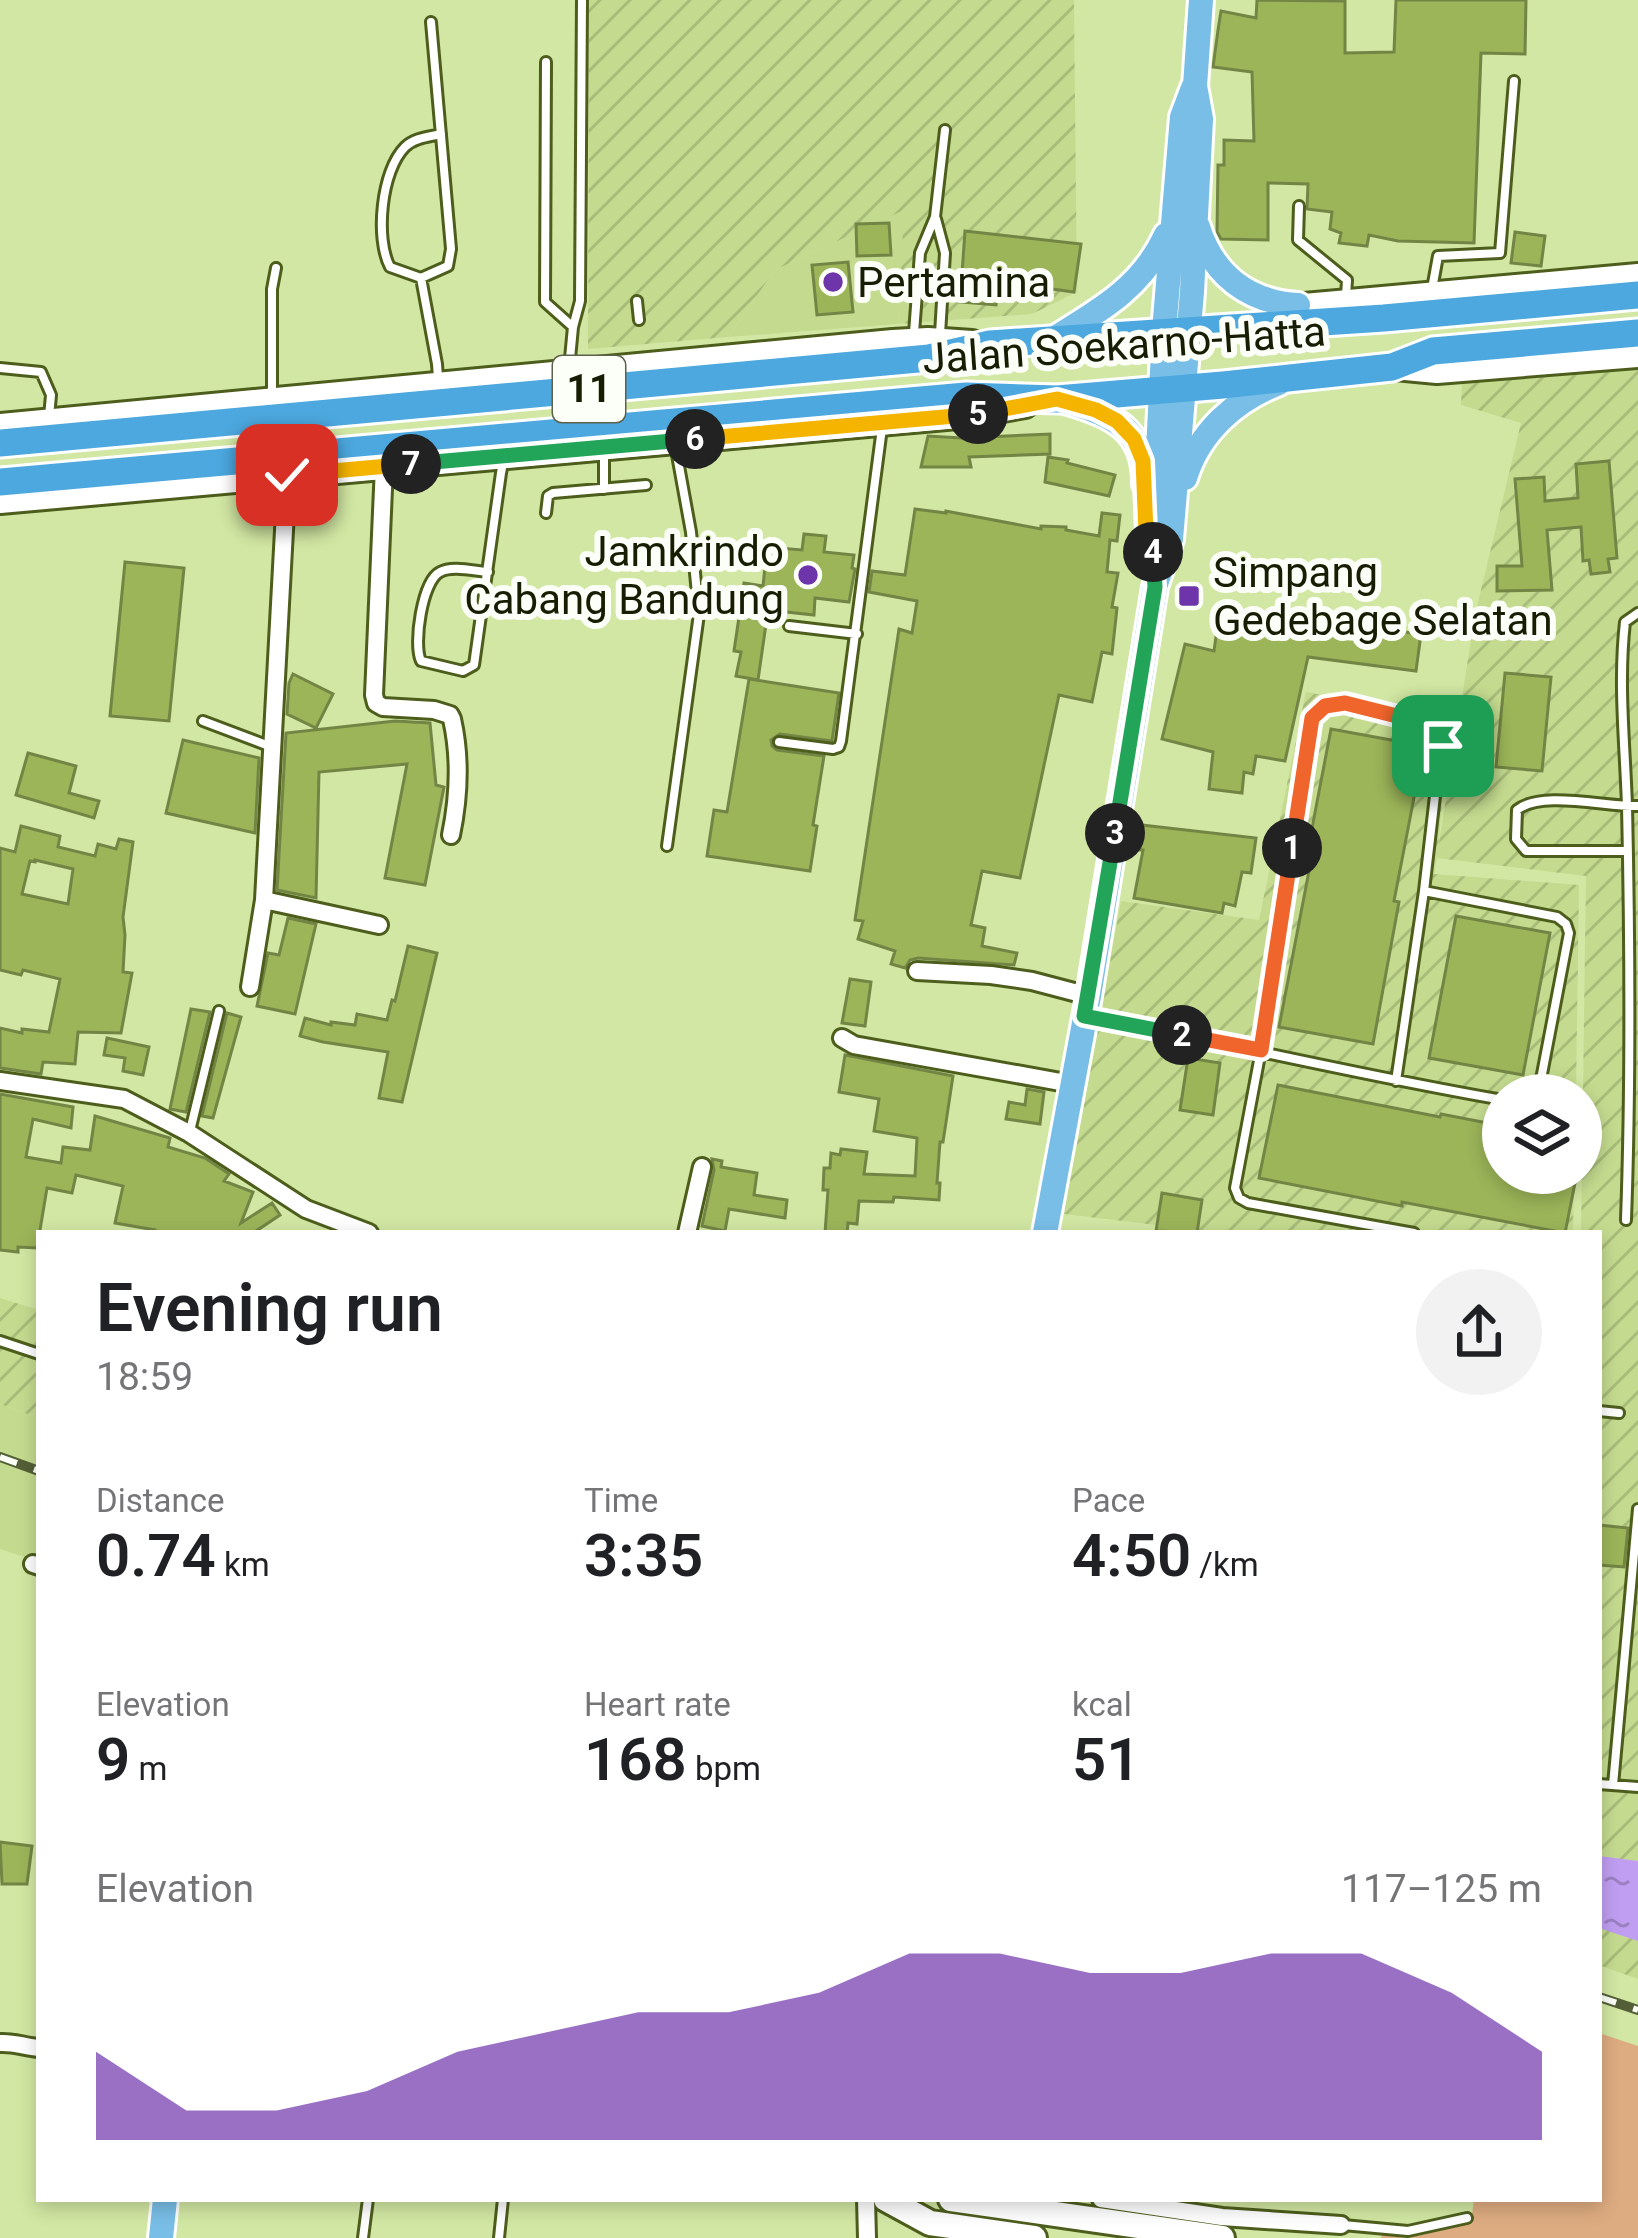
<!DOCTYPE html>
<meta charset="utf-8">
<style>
:root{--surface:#fff;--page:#f2f2f2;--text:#202124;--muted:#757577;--accent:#6e35ab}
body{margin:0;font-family:Roboto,sans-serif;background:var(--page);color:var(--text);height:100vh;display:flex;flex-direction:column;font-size:45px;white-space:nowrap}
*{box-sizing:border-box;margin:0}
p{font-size:39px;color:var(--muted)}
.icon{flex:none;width:66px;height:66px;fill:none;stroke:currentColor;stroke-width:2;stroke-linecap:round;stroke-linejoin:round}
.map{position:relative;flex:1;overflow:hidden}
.sheet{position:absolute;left:36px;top:1230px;width:1566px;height:972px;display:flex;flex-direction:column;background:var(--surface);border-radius:0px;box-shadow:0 6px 18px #0003}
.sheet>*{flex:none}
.fabs{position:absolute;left:1482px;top:1074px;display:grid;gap:24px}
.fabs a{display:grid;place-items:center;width:120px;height:120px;border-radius:50%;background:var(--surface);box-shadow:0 6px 18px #0003;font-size:60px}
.pin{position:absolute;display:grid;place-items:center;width:102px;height:102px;color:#fff;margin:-51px;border-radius:24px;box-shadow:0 6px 18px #0006}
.km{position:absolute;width:60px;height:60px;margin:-30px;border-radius:50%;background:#222;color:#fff;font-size:33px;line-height:60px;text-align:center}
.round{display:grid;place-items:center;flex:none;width:126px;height:126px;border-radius:63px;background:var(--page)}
.headline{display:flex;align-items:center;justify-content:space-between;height:204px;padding:0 60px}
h1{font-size:66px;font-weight:600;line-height:90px}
.metrics{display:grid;grid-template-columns:repeat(3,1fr);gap:18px;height:204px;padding:12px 60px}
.metrics div{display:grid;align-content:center}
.metrics b{font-size:60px;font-weight:600}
.metrics small{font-size:33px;font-weight:400}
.metrics p{font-size:33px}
.chart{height:336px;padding:24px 60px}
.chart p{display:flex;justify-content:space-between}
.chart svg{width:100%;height:216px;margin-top:12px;fill:var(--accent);opacity:.7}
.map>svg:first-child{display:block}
</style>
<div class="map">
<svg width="1638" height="2238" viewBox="0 0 1638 2238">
<defs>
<pattern id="industrial-furrows" width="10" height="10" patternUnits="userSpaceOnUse" patternTransform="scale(3)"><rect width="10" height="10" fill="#c4db8f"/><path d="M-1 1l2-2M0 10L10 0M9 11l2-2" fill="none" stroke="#a8bc7a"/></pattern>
<pattern id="water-ripples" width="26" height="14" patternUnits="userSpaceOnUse" patternTransform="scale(3)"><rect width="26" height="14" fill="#c09ef2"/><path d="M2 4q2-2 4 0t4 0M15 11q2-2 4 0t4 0" fill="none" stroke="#9b80c2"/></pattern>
</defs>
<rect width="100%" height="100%" fill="#d2e7a3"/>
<path fill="#c4db8f" d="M905 209 898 324 728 337 775 270Z
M0 1404 39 1418V1562L0 1549Z"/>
<path fill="url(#industrial-furrows)" d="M589 0H1074L1077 292 1032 314 898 324 904 210 775 270 728 337 588 349Z
M1638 362V1979L1599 1965V1233H1581L1586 876 1437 858 1434 874 1579 885 1576 1095H1503V1173H1574L1573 1233H1224L1064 1214 1121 901 1259 920 1306 692 1450 718 1438 849 1475 615 1521 423 1461 405 1462 378Z
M0 1298 39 1310V1418L0 1404Z"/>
<path fill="#deac81" d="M1599 2033 1638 2046V2238H1381L1382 2235 1407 2238 1471 2223 1474 2199H1599Z"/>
<path fill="url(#water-ripples)" d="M1599 1856 1638 1861V1941L1599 1928Z"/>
<path fill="#9cb559" stroke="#738545" stroke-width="3" fill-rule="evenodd" d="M1257 0 1345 1V53L1394 52 1396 0H1526L1525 54 1481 53 1474 243 1398 241 1369 235 1367 246 1339 243 1341 233 1330 229 1332 212 1307 209 1308 184 1268 183V240L1221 239 1217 232 1218 165H1224V140L1254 141 1252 72 1213 67 1218 30 1221 11 1256 18Z
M889 223 891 255 857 256 856 224Z
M965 231 1081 244 1074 292 1037 287 1036 292 998 288 996 305 960 302Z
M1515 232 1545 236 1541 266 1511 263Z
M848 262 853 312 817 315 812 265Z
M1050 434V454L969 457 971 467H921L928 436 962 438Z
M1048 457 1068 460 1067 463 1115 475 1109 496 1045 482Z
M1609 461 1617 558 1608 559 1610 572 1591 574 1589 560 1583 561 1581 527 1547 530 1552 590 1497 591V566H1522L1515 479 1544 477 1545 501 1578 498 1576 464Z
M915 509 946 513V511L1041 529V526L1066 527V530L1099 536 1102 513 1120 515 1117 541 1110 540 1107 572 1118 573 1112 607 1117 608 1112 654 1102 652 1092 702 1059 695 1020 878 982 871 971 925 985 928 982 946 1017 953 1014 965 918 958 910 960 905 968 891 964 895 951 858 939 863 921 855 920 899 629 912 633 917 601 869 592 872 571 905 575Z
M804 534 826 536 824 552 854 555 852 568 855 569 849 602 815 598 814 615 768 610 758 680 736 676 741 652 734 651 744 583 763 586 767 547 802 550Z
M125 562 184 568 169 721 110 716Z
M1220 608 1421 634 1416 671 1308 657 1285 761 1256 756 1253 774 1244 772 1242 793 1209 789 1213 752 1162 739 1185 644 1214 651Z
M1505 673 1551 677 1542 771 1496 767Z
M293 674 333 694 316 728 287 714 289 683Z
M749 679 839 693 832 741 780 734 771 740 772 746 777 750 824 756 813 825 817 826 810 871 707 856 714 810 727 812Z
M395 721 430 723 436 785 444 787 425 885 385 878 407 764 319 772 316 898 277 890 286 733Z
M1331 729 1424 746 1394 901 1399 902 1373 1044 1279 1027 1309 871 1304 870Z
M183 740 259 758 255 833 166 813Z
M28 753 76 766 69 793 99 801 94 818 16 795Z
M1142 825 1256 838 1251 873 1242 872 1235 906 1224 903 1222 913 1134 898 1143 850H1140Z
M21 826 60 836 58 847 95 856 98 844 116 849 119 839 133 842 123 917 125 935 123 972 132 973 121 1033 78 1032 75 1064 43 1062 41 1074 0 1068V1028L22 1033V1029L49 1032 60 979 23 970 21 975 0 970V848L15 852ZM35 860 73 869 68 904 22 894 30 861 35 862Z
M1456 916 1550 933 1523 1075 1429 1058Z
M288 918 316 924 295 1014 257 1006 268 953 279 955Z
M408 946 437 953 402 1102 379 1098 388 1052 323 1042 300 1036 305 1018 331 1025V1022L355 1025 357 1014 387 1020 392 1000 395 1001Z
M850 979 871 982 865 1026 842 1023Z
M191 1009 210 1012 186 1112 170 1109Z
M227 1013 241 1017 213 1118 202 1116Z
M107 1038 149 1047 143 1075 123 1071 125 1058 104 1055Z
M845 1055 953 1076 943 1142H940L937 1183H940L939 1200 894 1197 893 1202 859 1201 857 1224 848 1223 847 1233H825L828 1190H823L824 1168H830L831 1153 840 1155 841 1149 867 1152 864 1174 915 1176 917 1138 874 1131 879 1099 839 1092Z
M1188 1058 1220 1063 1213 1115 1180 1110Z
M1278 1085 1440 1117 1441 1114 1503 1126V1173H1577L1565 1233 1402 1202V1206L1259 1178Z
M1027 1089 1044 1092 1040 1124 1006 1119 1009 1102 1025 1105Z
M0 1094 73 1107 71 1128 33 1119 26 1157 61 1163 63 1147 90 1150 95 1116 170 1138 168 1147 205 1158 229 1174 224 1181 253 1192 241 1223 272 1203 280 1215 253 1233H154L155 1230 115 1223 123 1186 76 1175 72 1193 47 1188 37 1248 18 1247V1252L0 1250Z
M712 1159 722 1161 721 1167 757 1173 754 1195 787 1200 785 1218 729 1209 725 1231 702 1226 714 1170Z
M1162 1193 1202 1200 1197 1233 1156 1231Z
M1599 1525 1628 1528 1624 1567 1599 1565Z
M0 1842 32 1846 27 1884H2Z"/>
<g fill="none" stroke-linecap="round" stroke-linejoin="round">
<g stroke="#4d5e1c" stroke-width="14">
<path id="service" d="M431 22 451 249 448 266 421 278 437 364 438 378
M546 62 545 302 573 327
M1299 206 1298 240 1347 280 1346 296
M936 219 945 253 940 334
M421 278 390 267C375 239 381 171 405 147 414 138 428 137 441 134
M917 289 943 290
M1432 289 1438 256 1500 253 1514 81
M637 301 639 320
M914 333 920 253 935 217 945 130
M0 368 41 372 51 395 49 417
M569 369 573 327 580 301 582 0
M272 398V289L276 268
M604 489V454
M546 513 548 496 553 493 646 485
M488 572C474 571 452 565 440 572 422 581 413 645 421 661L463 671 474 665 501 473 503 463
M789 626 857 634
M203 721 269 746
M779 742 833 749 839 747 841 741 882 428
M667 846 699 614 691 532 675 444
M1627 851H1526L1516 839 1517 810C1541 790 1606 807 1638 806
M1424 891 1557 917 1566 924 1569 933 1538 1095
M1087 1016C1226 1043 1363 1076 1503 1100
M1396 1081 1424 891 1442 735 1437 726 1345 703 1325 706 1312 718 1261 1050 1235 1188 1239 1198 1248 1203 1414 1233
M190 1131 219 1011
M1626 1220C1631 1082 1630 944 1627 806 1625 745 1618 683 1625 622L1638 613
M0 1341 39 1354
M1599 1411 1619 1413
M1599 1784 1638 1787
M1613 1785 1638 1509
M1343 2225 1408 2231 1467 2218
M363 2238 368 2199
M499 2238 503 2199"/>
</g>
<g stroke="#4d5e1c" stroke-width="22">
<path id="minor" d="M384 466 374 695 376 703 383 707 434 710 450 715 452 719C461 759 459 796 451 835
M264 900 379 925
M917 971 991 975 1032 981 1089 996
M250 987 264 900 287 475
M842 1038 854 1045 1072 1084
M0 1081 124 1099 189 1133 306 1209 369 1233
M687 1233 702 1167
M33 1564 39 1566
M0 2043C14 2042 25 2047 39 2048
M866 2199 867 2238
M1101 2199 1222 2217 1341 2225"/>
</g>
<g stroke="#4d5e1c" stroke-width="30">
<path id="secondary" d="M1282 308 1638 276
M1395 367 1437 371 1638 355
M0 426 893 342 928 340 972 343
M0 501 969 415 1025 405
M886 2199 930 2223 1034 2238
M951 2199 1222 2238"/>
</g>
<g stroke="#fff" stroke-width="30">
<path id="primary" d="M1198 227C1213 275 1248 302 1298 305
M1055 338C1101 310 1143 286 1166 235
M1065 401C1111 414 1146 429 1145 484
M1185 478C1199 432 1235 400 1279 383
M1154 572 1153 551 1164 331 1182 117 1193 88
M1045 1233 1089 996 1155 587 1171 539 1192 292 1201 119 1195 86 1201 0
M161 2238 165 2199"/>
</g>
<g stroke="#fff" stroke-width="33">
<path id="trunk" d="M0 443 929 358 990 344 1384 318 1638 295
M0 482 966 396 1057 399 1223 385 1392 367 1433 351 1638 333"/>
</g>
<use href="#service" stroke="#fff" stroke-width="8"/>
<use href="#minor" stroke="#fff" stroke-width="16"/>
<use href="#secondary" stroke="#fff" stroke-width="24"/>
<use href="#primary" stroke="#79bee7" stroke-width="24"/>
<use href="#trunk" stroke="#4ca8df" stroke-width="27"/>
<g stroke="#545f37" stroke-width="10">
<path id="rail" d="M0 1457 39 1471
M1599 1997 1638 2010"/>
</g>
<use href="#rail" stroke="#fcfff8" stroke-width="6" stroke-dasharray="18" stroke-linecap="butt"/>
</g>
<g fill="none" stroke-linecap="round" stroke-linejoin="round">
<g stroke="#fff" stroke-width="24">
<path id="split-1" d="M1292 848 1312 718 1325 706 1345 703 1437 726 1442 734 1443 746"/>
</g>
<g stroke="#fff" stroke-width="24">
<path id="split-2" d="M1182 1035 1261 1050 1292 848"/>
</g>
<g stroke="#fff" stroke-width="24">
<path id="split-3" d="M1115 833 1084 1016 1182 1035"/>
</g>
<g stroke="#fff" stroke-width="24">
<path id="split-4" d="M1115 833 1155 587 1153 552"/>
</g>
<g stroke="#fff" stroke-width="24">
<path id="split-5" d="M978 414 1057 399 1096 410 1117 421 1134 439 1143 461 1146 532 1153 552"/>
</g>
<g stroke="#fff" stroke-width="24">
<path id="split-6" d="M695 439 978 414"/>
</g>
<g stroke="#fff" stroke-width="24">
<path id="split-7" d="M411 464 695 439"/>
</g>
<g stroke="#fff" stroke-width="24">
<path id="split-8" d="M287 475 411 464"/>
</g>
<use href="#split-1" stroke="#f0652b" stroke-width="15"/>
<use href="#split-2" stroke="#f0652b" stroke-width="15"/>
<use href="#split-3" stroke="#22a559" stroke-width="15"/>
<use href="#split-4" stroke="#22a559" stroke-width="15"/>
<use href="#split-5" stroke="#f5b400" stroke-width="15"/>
<use href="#split-6" stroke="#f5b400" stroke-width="15"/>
<use href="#split-7" stroke="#22a559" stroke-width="15"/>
<use href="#split-8" stroke="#f5b400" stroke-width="15"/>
</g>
<g fill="#6e35ab" stroke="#fcfff8" stroke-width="4.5">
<circle cx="833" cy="282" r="12"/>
<circle cx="808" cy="575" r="12"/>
<rect x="1177" y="584" width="24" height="24" rx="6"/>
</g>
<g text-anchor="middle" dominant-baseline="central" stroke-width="12" stroke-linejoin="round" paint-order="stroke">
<rect fill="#fcfff8" stroke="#5c614c" stroke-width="3" x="553" y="356" width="72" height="66" rx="9"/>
<g font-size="39" font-weight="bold" fill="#171d03">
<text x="589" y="389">11</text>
</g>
<g font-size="42" fill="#171d03" stroke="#fcfff8" text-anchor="start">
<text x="857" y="282">Pertamina</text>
<text x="784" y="551" text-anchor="end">Jamkrindo<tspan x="784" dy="48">Cabang Bandung</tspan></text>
<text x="1213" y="572">Simpang<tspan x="1213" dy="48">Gedebage Selatan</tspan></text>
</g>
<g font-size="42" fill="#171d03" stroke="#fcfff8">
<text transform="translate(1124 345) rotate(-4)">Jalan Soekarno-Hatta</text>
</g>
</g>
</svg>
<div class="fabs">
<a><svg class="icon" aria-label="layers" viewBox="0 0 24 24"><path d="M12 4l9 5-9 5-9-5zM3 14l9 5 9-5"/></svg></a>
</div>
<div class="pin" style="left:1443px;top:746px;background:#1e9e55"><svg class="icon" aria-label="arrive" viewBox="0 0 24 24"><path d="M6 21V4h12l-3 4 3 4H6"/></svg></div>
<div class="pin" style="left:287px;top:475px;background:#d93025"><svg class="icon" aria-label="check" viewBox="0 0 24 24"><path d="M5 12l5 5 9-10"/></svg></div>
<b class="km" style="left:1292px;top:848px">1</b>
<b class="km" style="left:1182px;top:1035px">2</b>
<b class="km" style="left:1115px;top:833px">3</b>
<b class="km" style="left:1153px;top:552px">4</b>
<b class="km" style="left:978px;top:414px">5</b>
<b class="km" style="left:695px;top:439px">6</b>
<b class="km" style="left:411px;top:464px">7</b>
<section class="sheet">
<div class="headline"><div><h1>Evening run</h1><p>18:59</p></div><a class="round"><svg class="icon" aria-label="share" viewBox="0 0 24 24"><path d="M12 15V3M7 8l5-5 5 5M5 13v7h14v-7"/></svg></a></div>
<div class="metrics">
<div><p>Distance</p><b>0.74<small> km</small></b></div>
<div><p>Time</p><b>3:35</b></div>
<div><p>Pace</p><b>4:50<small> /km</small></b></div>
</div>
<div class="metrics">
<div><p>Elevation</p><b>9<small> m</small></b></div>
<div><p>Heart rate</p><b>168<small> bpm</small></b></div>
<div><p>kcal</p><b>51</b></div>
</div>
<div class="chart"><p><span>Elevation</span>117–125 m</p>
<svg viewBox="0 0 160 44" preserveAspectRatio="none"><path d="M0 44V26L10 38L20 38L30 34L40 26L50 22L60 18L70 18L80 14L90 6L100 6L110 10L120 10L130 6L140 6L150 14L160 26V44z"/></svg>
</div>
</section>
</div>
